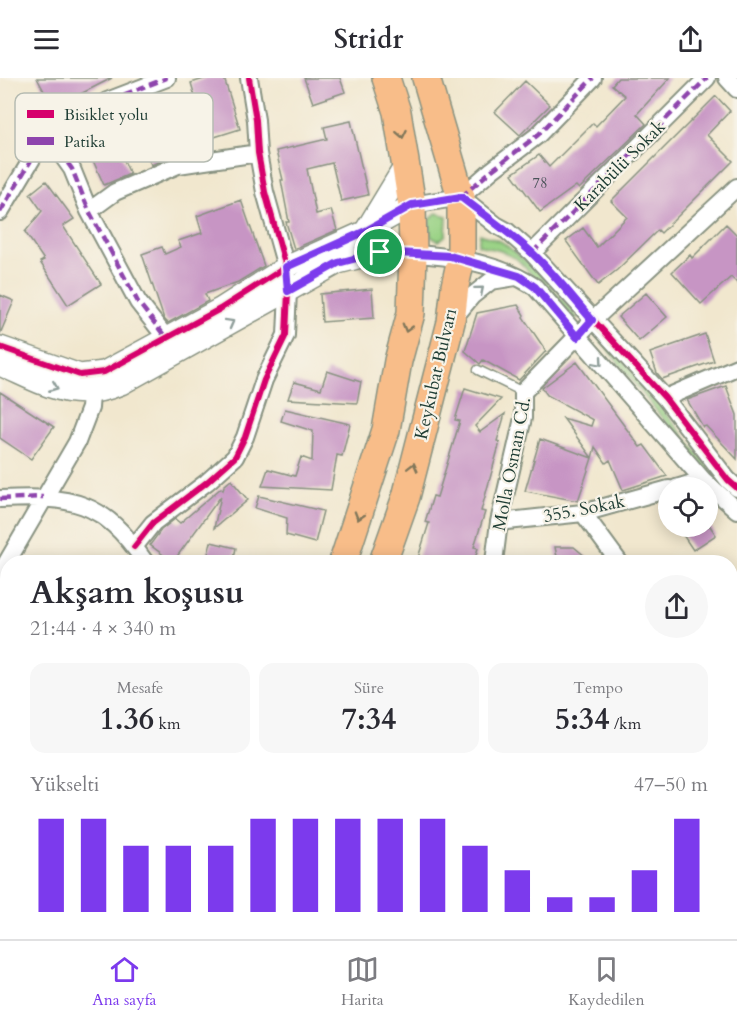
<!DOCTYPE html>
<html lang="tr">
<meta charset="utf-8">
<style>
:root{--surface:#fff;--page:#f7f7f7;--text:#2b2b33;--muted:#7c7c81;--line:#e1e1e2;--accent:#7c3aed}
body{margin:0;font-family:Cardo,serif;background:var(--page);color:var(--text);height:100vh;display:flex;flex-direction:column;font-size:22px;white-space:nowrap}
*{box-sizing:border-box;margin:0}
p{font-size:20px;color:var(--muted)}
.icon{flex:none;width:33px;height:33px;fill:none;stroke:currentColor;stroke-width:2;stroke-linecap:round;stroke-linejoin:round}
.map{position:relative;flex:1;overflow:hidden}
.drawer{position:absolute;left:0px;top:477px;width:738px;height:384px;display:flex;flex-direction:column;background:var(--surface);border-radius:24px 24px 0 0;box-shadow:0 3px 15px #0003}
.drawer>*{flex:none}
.tools{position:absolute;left:658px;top:399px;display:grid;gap:12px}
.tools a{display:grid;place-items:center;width:60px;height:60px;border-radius:50%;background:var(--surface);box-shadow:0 3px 15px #0003;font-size:30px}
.pin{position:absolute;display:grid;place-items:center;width:51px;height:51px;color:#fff;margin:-26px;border:3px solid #fff;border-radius:50%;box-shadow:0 2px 6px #0007}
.round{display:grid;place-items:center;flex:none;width:63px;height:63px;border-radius:32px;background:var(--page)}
.summary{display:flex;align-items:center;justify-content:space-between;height:102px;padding:0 30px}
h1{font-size:33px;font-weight:700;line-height:45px}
.metrics{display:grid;grid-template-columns:repeat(3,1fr);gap:9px;height:102px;padding:6px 30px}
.metrics div{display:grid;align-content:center;border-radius:15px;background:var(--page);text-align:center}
.metrics b{font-size:30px;font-weight:700}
.metrics small{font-size:16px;font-weight:400}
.metrics p{font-size:16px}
.chart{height:168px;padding:12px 30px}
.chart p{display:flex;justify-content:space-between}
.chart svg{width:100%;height:108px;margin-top:6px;stroke:var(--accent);stroke-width:6}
header{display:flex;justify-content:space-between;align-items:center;height:78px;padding:0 30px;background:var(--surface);font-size:27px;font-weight:700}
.tab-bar{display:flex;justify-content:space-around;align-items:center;height:84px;border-top:2px solid var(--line);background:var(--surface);font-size:16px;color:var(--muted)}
.tab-bar a{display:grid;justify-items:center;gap:3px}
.tab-bar .current{color:var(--accent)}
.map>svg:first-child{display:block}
</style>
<header><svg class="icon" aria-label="menu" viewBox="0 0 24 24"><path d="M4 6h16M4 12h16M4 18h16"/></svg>Stridr<svg class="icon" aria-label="share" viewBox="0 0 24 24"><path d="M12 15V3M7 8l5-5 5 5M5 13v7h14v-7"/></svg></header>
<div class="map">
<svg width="737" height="861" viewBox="0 0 737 861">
<rect width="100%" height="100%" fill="#f7f3e8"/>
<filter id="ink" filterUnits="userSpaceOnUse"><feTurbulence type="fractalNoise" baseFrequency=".0167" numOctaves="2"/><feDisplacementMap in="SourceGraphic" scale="12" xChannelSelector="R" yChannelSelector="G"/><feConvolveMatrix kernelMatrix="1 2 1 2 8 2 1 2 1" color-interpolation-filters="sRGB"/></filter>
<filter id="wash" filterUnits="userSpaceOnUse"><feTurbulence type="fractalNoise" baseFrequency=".008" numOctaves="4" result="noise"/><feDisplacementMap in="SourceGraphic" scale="24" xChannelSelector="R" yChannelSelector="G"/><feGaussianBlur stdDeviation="1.35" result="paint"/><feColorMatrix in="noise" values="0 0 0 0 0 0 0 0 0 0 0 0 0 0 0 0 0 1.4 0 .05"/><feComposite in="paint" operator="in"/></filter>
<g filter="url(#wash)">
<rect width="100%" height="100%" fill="#f1e7ce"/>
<path fill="#99d284" stroke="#5c885c" stroke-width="1.5" d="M436 135 447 138 446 157 439 163 431 159 429 143Z
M480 156 502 164 538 193 578 240 574 241 517 181 501 173 478 167Z
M602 255 714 396 737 417V425L709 399 597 258Z"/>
<g id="blocks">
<path fill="#c795c4" d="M37 0H112L53 30Z
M207 0H224L240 51 208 61 191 5Z
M304 0H340L345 14 313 25Z
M618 0H670L637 36 646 46 579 111 576 108 540 134 512 96 539 77 549 89 593 45 596 48 625 18 612 7Z
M525 3 550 27 520 57 495 34Z
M716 18 730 33 707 57 733 83 661 155 658 152 617 192 598 207 566 163 583 150 597 169 627 139 611 123Z
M161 36 175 77 151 87 136 44Z
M351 43 368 117 341 123 332 85 307 91 316 136 331 132 337 152 294 171 286 144H289L281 102H283L276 73 327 61 324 49Z
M109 48 130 96 104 107 83 60Z
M46 103 74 141 63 148 101 206 68 227 40 184 44 182 25 154 42 133 30 116Z
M241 122 264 188 238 204 205 216 208 223 168 245 164 241 142 176 162 169 165 176 181 169 178 163 202 155 197 138Z
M726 146 737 157V205L731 199 701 226 672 194 690 177 692 180Z
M372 211 374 240 322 244 320 216Z
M646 215 667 239 639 263 618 239Z
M0 217 14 223 0 256Z
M518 227 524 237 523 239 546 273 519 302 483 282 480 286 465 273 477 235Z
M705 256 714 283 662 301 657 295 650 275Z
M577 284 640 369 644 367 667 398 623 412 610 382 606 385 595 369 592 380 563 340 591 348 593 342 547 317 542 310Z
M327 293 361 304 357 325 288 321 294 304 321 311Z
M726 308 737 337V381L706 348 703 349 687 322Z
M465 310 501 321 475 348 480 354 505 336 497 363 500 364 481 433 485 434 474 469 478 470 474 484H433L418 480 429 445 425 444 433 418 437 419 460 343 455 342Z
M0 314 54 349 31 381 0 360Z
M285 331 350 346 342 378 337 377 331 412 262 408 268 391 295 398 301 379 312 383 313 353 281 343Z
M540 361 592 380 578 423 525 413Z
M231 402 248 422 214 450 221 418 173 484 150 467 161 452 175 441 180 445 221 410 223 412 224 408Z
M259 418 323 433 315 465 286 457 287 440 255 430Z
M677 448H710L716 457 693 472Z
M211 464 236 470 233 484H206Z
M555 469H574L592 484H558Z"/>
</g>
</g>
<g filter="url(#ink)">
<use href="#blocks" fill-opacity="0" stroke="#889281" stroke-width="1.5"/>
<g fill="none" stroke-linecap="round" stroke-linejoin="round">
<g stroke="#889281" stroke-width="11">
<path id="service" d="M478 292 523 314"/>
</g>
<g stroke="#889281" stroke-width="20">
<path id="minor" d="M727 0 737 11
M52 63 72 91 89 133 138 224 167 261
M461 119 492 92 538 57 593 0
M412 127 461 119 496 147 507 153 532 175 665 320 728 402 737 410
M89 133 115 114 178 87 258 75
M0 134 36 74 107 23 167 0
M532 175 707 0
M413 176C456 178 499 186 535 209L703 402 737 432
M453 241 472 218 491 203 516 199
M665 320 737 289
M676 410 703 402
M0 421C72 418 102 421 145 484
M583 435 619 484
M499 444 583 435 669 411
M134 469 153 445 207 404 235 379 245 359 264 302 286 257 288 213 286 189 265 114 258 75 256 42 249 0
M494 484 499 444 523 340V314L593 242 737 109
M0 496 77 364 90 330 92 303
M730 648 737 659
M0 684 8 688
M730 756 737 755
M0 776 8 781
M34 861 38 854
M325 861 328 854
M511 861 521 854"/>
</g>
<g stroke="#889281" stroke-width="24">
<path id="tertiary" d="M366 152 406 86
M0 269 80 297 104 294 220 231 286 189 366 153 412 127
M0 287C44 306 73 327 121 306L338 185 380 174 413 176"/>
</g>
<g stroke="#889281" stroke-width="30">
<path id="trunk" d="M343 484 386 352 398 283 411 235 413 176 412 127 397 34 386 0
M383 484 406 419 451 244 455 208 461 181V119L426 0
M200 861 202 854
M235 861 238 854"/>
</g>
<use href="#service" stroke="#fff" stroke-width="8"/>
<use href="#minor" stroke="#fff" stroke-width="16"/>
<use href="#tertiary" stroke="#fff" stroke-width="21"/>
<use href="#trunk" stroke="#f8bd89" stroke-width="27"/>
<path stroke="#8e44ad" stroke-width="4.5" stroke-dasharray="9 4.5" stroke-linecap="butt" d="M52 63 72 91 89 133 138 224 167 261
M461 119 492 92 538 57 593 0
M0 134 36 74 107 23 167 0
M532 175 707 0
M0 421 43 419
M511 861 521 854"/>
<g stroke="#f7f3e8" stroke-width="10">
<path id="cycleway" d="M0 269 80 297 104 294 220 231 286 189 366 153 412 127 461 119 496 147 507 153 532 175 665 320 728 402 737 410
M134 469 153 445 207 404 235 379 245 359 264 302 286 257 288 213 286 189 265 114 258 75 256 42 249 0"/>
</g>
<use href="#cycleway" stroke="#d6006c" stroke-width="6"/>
</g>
<defs><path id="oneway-chevron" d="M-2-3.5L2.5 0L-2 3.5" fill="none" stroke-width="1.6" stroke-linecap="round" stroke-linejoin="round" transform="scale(1.5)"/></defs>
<g stroke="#81775a">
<use href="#oneway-chevron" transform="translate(402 56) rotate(79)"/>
<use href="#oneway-chevron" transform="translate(407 250) rotate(106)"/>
<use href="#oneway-chevron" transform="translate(413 389) rotate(-76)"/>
<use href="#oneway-chevron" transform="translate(359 438) rotate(107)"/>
</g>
<g stroke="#8f9e9a">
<use href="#oneway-chevron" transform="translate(480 212) rotate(-40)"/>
<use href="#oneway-chevron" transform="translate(230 245) rotate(-29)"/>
<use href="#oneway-chevron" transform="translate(599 284) rotate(49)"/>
<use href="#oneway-chevron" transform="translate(54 309) rotate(22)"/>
</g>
</g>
<g fill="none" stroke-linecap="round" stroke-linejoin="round" filter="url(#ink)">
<g stroke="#fff" stroke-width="12">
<path id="route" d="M461 119C484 137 508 153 530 173 553 194 572 219 592 242L577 259 535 209 519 198 450 178 380 174 338 185 288 213 286 189 366 153 412 127Z"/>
</g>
<use href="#route" stroke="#7c3aed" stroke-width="8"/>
</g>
<g text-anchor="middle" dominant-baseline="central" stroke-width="4.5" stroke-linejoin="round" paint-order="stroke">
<g font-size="15" fill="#495358">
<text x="540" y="105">78</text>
</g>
<g font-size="18" fill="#1f3d34" stroke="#f7f3e8">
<text transform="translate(620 88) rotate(-45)">Karabülü Sokak</text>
<text transform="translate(436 296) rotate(-77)">Keykubat Bulvarı</text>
<text transform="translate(512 386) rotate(-79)">Molla Osman Cd.</text>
<text transform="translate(584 431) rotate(-11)">355. Sokak</text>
</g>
</g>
<rect x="15" y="15" width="198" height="69" rx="9" fill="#f7f3e8" stroke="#b6bcb2" stroke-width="1.5"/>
<rect x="27" y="32" width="27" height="8" fill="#d6006c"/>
<rect x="27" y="59" width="27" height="8" fill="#8e44ad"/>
<g font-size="16" fill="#1f3d34">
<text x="64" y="42">Bisiklet yolu</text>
<text x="64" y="69">Patika</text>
</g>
</svg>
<div class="tools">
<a><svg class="icon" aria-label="locate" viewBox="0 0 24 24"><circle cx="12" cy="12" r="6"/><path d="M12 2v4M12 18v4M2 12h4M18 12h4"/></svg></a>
</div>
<div class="pin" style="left:380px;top:174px;background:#1e9e55"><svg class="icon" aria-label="arrive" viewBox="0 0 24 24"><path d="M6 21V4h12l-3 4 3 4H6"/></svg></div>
<section class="drawer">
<div class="summary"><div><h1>Akşam koşusu</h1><p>21:44 · 4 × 340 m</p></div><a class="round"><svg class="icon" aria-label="share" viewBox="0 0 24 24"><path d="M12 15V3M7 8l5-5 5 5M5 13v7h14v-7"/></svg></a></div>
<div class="metrics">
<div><p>Mesafe</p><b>1.36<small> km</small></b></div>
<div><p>Süre</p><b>7:34</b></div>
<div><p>Tempo</p><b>5:34<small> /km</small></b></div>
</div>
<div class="chart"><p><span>Yükselti</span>47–50 m</p>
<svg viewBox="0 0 160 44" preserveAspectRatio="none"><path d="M5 44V6M15 44V6M25 44V17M35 44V17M45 44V17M55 44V6M65 44V6M75 44V6M85 44V6M95 44V6M105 44V17M115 44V27M125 44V38M135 44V38M145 44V27M155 44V6"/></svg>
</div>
</section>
</div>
<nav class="tab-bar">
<a class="current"><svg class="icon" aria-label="home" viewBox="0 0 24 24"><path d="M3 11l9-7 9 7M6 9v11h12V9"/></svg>Ana sayfa</a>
<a><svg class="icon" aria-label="map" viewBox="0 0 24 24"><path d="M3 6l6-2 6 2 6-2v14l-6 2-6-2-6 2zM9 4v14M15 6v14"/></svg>Harita</a>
<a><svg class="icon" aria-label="saved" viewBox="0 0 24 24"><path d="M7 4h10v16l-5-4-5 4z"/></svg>Kaydedilen</a>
</nav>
